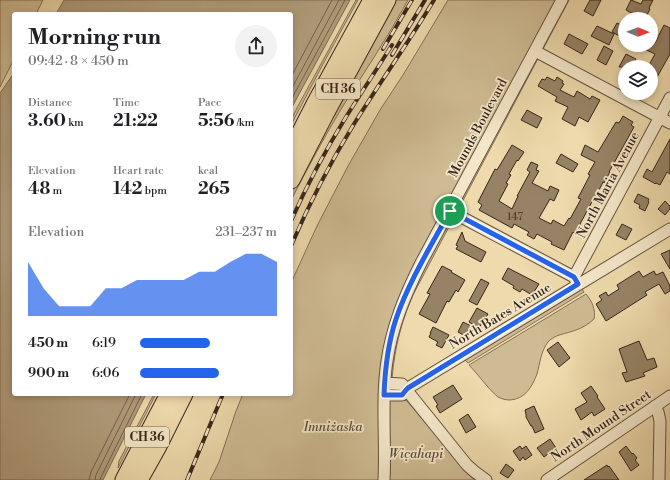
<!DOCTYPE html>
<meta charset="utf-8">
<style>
:root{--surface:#fff;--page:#f2f2f2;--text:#202124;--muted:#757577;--accent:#2563eb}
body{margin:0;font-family:"Libre Bodoni",serif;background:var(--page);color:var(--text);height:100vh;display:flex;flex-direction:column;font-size:15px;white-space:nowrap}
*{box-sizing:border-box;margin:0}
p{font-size:13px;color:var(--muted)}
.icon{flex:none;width:22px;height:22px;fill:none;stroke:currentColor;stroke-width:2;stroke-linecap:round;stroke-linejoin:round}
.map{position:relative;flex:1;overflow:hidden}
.side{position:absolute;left:12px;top:12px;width:281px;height:384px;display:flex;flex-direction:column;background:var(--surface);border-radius:4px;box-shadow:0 2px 6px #0003}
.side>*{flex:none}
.needle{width:26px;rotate:91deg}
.fabs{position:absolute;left:618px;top:12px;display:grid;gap:8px}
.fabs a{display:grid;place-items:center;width:40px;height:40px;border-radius:50%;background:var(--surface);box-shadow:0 2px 6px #0003;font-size:20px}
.pin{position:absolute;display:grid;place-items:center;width:34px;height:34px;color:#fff;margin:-17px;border:2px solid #fff;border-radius:50%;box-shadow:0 1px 4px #0007}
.round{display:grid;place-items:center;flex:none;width:42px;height:42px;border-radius:21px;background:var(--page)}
.head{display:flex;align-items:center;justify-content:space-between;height:68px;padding:0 16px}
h1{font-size:22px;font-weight:800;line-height:30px}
.metrics{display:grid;grid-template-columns:repeat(3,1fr);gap:6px;height:68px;padding:4px 16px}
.metrics div{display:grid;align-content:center}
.metrics b{font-size:17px;font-weight:800}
.metrics small{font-size:11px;font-weight:400}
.metrics p{font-size:11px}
.chart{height:112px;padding:8px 16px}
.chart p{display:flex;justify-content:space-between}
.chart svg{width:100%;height:72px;margin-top:4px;fill:var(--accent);opacity:.7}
ul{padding:0 16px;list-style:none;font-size:13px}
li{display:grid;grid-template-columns:64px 48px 1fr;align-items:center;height:30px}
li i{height:10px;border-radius:5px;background:var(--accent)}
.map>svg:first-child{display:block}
</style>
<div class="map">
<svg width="670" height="480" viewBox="0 0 670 480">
<rect width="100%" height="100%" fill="#eedaac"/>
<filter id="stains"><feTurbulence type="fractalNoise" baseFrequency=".005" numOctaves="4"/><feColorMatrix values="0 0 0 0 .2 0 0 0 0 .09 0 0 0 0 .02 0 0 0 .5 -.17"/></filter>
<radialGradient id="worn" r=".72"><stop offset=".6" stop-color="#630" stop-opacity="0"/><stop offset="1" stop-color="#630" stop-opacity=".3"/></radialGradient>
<path fill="#cfbb93" stroke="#837057" d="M0 0H43L36 14H14V59L0 87Z
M356 0H358L322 66 291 125V120L299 104Z
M394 0H408C388 37 365 71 343 106 324 137 308 168 291 200V193L317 141Z
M448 0H569L414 293C398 329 392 360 391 399L404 400 407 401 472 478 476 480H210L219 462 236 411 243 394H291V283L317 226 348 166 380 110 403 75Z
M582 289 584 292 468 363 465 360Z
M586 294C592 301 596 310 594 319 589 324 582 328 576 330 566 334 555 334 548 342 541 351 540 363 537 374 532 387 525 399 510 400 506 400 502 399 498 397 489 390 477 373 469 365Z
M154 394H156L118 468 119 461Z"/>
<path fill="#b09c7b" stroke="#806c55" d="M64 0H350L291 109V14H56Z
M14 73V394H146L103 480H0V93Z"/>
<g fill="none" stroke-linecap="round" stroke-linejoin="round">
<path stroke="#74604b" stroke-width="1" d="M291 77 332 0
M291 90 339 0
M291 100 345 0
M89 480 91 472 130 394
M95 480 96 475 136 394
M100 480 101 477 142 394"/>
</g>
<path fill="#968366" stroke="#37251b" d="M590 0H601L593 16 584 11Z
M631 0 641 4 643 0H653L649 8 650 9 645 19 634 13 633 14 626 10Z
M617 23 625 27V30L621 37 612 32Z
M664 25 670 28V54L651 88V67H648L655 54 636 45H651V41L655 43Z
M597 26 614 34 609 45 591 36Z
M569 34 588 44 582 54 564 44Z
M604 46 613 51 606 65 597 60Z
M626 54 636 59 632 67H619Z
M547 77 555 81 557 77 563 81 562 83 564 84 560 90 574 97 577 91 590 99 592 96 600 100 588 122 579 117 575 126 562 119 568 107 555 101 557 97 538 86 542 79 545 80Z
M527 110 542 118 537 128 521 120Z
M623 116 633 122 631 125 634 127 609 172H610L604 183 603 182 594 200H593L580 224 581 225 576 234 573 232 564 250 551 244 552 242 537 234 534 239 527 235 529 232 514 224 512 228 479 210 482 205 478 202 495 169 497 170 512 145 524 152 518 161 517 160 509 174 511 175 506 183 508 184 499 201 512 209 518 196H517L530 172 527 170 531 162 538 165 536 170 539 171 532 183 548 191 550 186 559 190 554 201 550 199 539 218 551 224 553 220 564 226 569 218 570 219 581 199 578 198 590 175 588 174 595 162 581 155 585 145 598 152 616 122 619 123Z
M670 139V174L667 172 660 185 656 183 655 184 654 183 643 177 647 169 652 172Z
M561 154 578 164 573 172 556 163Z
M638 194 649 199 648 201 649 202 645 211 639 208 640 205 634 202Z
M665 201 670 206V209L665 215 658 209Z
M622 224 632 229 626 240 616 235Z
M462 232 465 241 486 252 481 262 456 249 458 246 456 245Z
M670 250V269L661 254Z
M442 266 452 271 451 272 465 280 458 292 456 290 449 302 447 301 436 323 419 314 430 294 427 293Z
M508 268 539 284 532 295 522 289 520 292 513 288 514 286 502 279Z
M639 271 643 277 654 271 656 275 663 272 670 286V291L665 294 659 284 645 292 647 295 606 321 596 304 602 300 599 296 606 292 608 296 619 289 617 285Z
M481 279 489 283 477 305 469 301Z
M477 308 488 314 479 328 469 322Z
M463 322 473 327 467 337 458 332Z
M433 327 449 335 442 348 436 345 438 342 429 337 431 333H430Z
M639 341 647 360 654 358 657 367 643 373 645 376 626 382 622 373 627 372 619 349Z
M558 342 570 358 559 367 547 350Z
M453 385 462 399 440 413 436 406 438 405 433 397Z
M591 386 598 396 597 397 605 409 594 416 592 412 581 420 575 409 587 402 581 393Z
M534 406 544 429 535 433 532 426H531L526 417V414L525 410Z
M468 414 476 427 466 433 459 420Z
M550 439 556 448 544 457 537 448Z
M520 446 522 449 526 446 532 455 525 460 523 457 520 461 513 451Z
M626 446 632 454 633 453 637 458 635 460 639 465 631 471 619 452Z
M506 464 514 470 508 478 500 473Z
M607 465 608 467 609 466 619 480H584Z"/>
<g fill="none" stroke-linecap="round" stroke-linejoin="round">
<g stroke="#65523f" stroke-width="13">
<path id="minor" d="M535 51 670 123
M450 211 574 277
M578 284 574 277 670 98
M385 383 402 384 413 398 467 465 475 472 486 480
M384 395H402L406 390 408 388 670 229
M655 406 658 412 660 421 659 480
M384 480C386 440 381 400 387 361 392 326 405 295 421 263L562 0
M547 480 670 396"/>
</g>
<g stroke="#37251b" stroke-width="19">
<path id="highway" d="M291 151 315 104 372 0
M291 180 325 114 387 0
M124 480 169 394
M139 480 158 446 184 394"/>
</g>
<use href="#minor" stroke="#f4e7c9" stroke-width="11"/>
<use href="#highway" stroke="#eedaac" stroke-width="17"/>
<g stroke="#37251b" stroke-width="4">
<path id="rail" d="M383 49 412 0
M392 55 425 0
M291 221C307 185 325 151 346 117 361 93 377 69 392 45
M291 246C309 204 330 163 354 124 380 82 409 42 434 0
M187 480 223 394"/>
</g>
<use href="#rail" stroke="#f4e7c9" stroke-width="2.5" stroke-dasharray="8" stroke-linecap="butt"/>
</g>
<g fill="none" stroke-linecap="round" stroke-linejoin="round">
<g stroke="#fff" stroke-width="8">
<path id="route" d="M450 211 574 277 578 284 408 388 406 390 402 395H384C385 369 388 343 396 319 409 281 431 246 450 211Z"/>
</g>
<use href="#route" stroke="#2563eb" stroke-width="5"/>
</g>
<g text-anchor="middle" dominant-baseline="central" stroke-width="3.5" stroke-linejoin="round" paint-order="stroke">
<g font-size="11" fill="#4f3c2e">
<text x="515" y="217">147</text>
</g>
<g fill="#f4e7c9" stroke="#705f4f" stroke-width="1">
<rect x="316" y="79" width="44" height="20" rx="3"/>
<rect x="125" y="427" width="44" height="20" rx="3"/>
</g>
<g font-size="12" font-weight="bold" fill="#37251b">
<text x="338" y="89">CH 36</text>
<text x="147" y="437">CH 36</text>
</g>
<g font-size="13" fill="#37251b" stroke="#f4e7c9">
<text transform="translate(478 128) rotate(-62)">Mounds Boulevard</text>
<text transform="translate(608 185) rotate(-62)">North Maria Avenue</text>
<text transform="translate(500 316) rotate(-31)">North Bates Avenue</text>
<text transform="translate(601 426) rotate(-34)">North Mound Street</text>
</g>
<g font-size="13" font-style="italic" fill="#5d4a39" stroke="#f4e7c9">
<text x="333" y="427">Imniżaska</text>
<text x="416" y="454">Wic̣aḣapi</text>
</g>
</g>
<rect width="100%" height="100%" filter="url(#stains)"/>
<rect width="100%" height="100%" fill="url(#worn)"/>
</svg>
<div class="fabs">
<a><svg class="needle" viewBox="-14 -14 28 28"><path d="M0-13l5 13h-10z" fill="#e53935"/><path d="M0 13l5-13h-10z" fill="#757577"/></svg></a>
<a><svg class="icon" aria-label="layers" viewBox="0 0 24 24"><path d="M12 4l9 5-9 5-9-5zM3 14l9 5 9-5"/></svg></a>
</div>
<div class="pin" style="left:450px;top:211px;background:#1e9e55"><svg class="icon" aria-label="arrive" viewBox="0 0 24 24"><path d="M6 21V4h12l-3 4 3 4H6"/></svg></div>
<section class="side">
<div class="head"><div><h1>Morning run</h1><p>09:42 · 8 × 450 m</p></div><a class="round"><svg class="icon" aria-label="share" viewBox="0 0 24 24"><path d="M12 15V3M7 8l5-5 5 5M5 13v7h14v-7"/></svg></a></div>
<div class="metrics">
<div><p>Distance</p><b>3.60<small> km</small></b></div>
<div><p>Time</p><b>21:22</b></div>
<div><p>Pace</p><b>5:56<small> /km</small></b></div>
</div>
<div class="metrics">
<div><p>Elevation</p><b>48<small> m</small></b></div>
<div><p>Heart rate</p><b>142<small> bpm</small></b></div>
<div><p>kcal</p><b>265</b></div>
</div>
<div class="chart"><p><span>Elevation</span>231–237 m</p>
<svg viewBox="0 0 160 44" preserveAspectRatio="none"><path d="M0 44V11L10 27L20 38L30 38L40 38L50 27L60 27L70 22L80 22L90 22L100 22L110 17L120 17L130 11L140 6L150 6L160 11V44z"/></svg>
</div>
<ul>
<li><b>450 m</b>6:19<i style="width:51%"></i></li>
<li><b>900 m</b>6:06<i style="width:58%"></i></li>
</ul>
</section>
</div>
